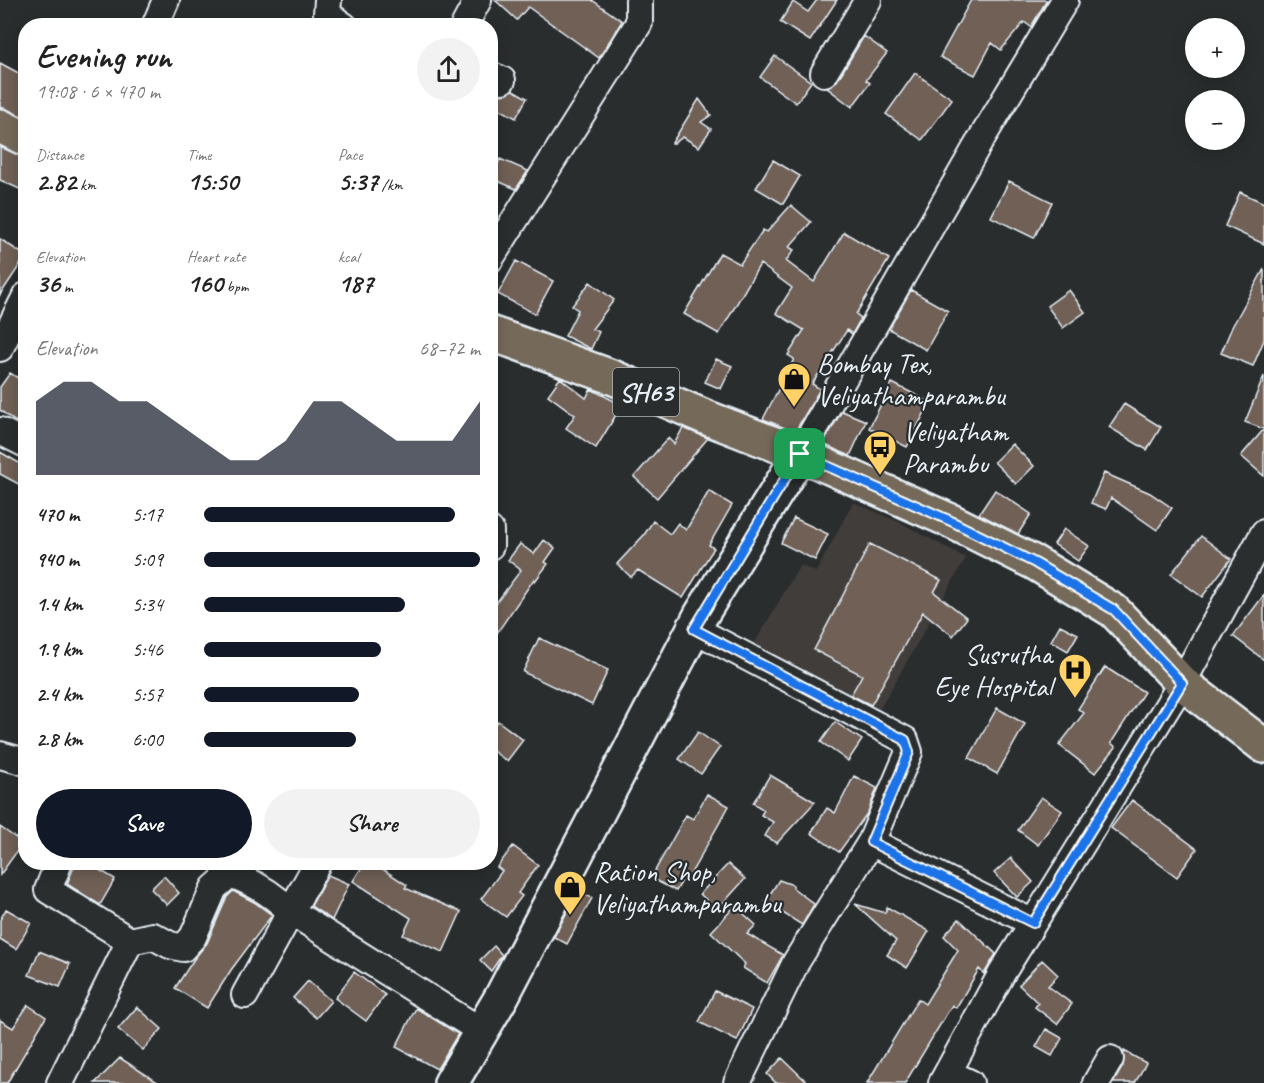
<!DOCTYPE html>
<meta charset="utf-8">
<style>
:root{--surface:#fff;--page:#f2f2f2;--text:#222;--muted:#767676;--accent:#111827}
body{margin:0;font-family:Caveat,sans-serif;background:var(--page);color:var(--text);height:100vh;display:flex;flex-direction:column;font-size:22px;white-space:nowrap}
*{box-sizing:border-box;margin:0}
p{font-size:20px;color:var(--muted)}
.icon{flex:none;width:33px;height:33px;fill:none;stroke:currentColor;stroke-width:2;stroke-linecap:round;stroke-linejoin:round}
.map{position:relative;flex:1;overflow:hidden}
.sheet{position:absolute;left:18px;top:18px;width:480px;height:852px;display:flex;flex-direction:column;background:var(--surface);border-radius:24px;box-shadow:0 3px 15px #0003}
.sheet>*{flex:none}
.controls{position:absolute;left:1185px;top:18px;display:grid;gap:12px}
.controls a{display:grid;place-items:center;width:60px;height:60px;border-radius:50%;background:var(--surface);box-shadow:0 3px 15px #0003;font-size:30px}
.pin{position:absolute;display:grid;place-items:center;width:51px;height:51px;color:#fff;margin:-26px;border-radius:12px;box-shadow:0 3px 9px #0006}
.round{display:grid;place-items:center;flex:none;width:63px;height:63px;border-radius:32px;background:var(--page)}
.summary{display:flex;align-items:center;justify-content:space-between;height:102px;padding:0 18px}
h1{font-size:33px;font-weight:700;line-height:45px}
.stats{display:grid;grid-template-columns:repeat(3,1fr);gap:9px;height:102px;padding:6px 18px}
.stats div{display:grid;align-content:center}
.stats b{font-size:26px;font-weight:700}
.stats small{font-size:16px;font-weight:400}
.stats p{font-size:16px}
.chart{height:168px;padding:12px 18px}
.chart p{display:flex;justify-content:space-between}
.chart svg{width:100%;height:108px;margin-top:6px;fill:var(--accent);opacity:.7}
.primary-button{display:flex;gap:12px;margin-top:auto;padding:12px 18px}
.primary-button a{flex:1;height:69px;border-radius:36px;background:var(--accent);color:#fff;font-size:24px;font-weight:700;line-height:69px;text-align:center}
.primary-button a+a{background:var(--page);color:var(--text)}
ul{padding:0 18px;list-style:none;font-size:20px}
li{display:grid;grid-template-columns:96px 72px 1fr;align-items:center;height:45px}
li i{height:15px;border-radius:8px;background:var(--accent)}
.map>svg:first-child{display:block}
</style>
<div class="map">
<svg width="1264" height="1083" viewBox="0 0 1264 1083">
<rect width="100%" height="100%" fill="#2a2d2e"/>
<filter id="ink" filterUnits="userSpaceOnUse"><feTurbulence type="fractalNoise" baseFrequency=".0167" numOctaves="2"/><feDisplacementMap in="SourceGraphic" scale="12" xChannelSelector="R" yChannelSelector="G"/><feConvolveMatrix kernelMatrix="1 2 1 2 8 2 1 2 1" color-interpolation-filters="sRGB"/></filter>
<g filter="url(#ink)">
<path fill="#3f3c3a" d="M853 502 901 523 966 558 873 721 750 651 800 565 816 572Z"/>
<path fill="#706057" stroke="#e8f1f8" stroke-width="1.5" d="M495 0H592L622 21 599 58 528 7 517 20Z
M817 0H837L810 41 780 22 793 2 808 12Z
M971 0H1047L1031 27 1024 22 1001 50 992 43 975 75 940 57Z
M864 36 887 53 866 80 870 83 852 107 826 87 837 81Z
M775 56 811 82 796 103 760 77Z
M0 63 26 77V118L0 107Z
M915 73 952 99 922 140 886 114Z
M513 90 527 98 516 118 490 104V91L503 95Z
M699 99 711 115 701 122 711 129 699 147 683 137 673 144 672 143Z
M0 147 26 157V192L0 180Z
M500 159 528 171 516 189 491 178Z
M773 160 800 176 783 204 756 188Z
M1009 181 1052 202 1034 238 991 217Z
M1240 192 1264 203V244L1225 226Z
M791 205 811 222 789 247 794 250 786 261 814 282 844 232 889 259 856 314 861 318 852 334 847 330 812 384 820 389 795 432 763 419 794 359 788 355 804 330 776 313 792 288 760 264 719 334 684 314 720 253 740 264 763 230 767 232Z
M0 239 26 256 0 295Z
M516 261 553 281 535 314 498 294Z
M1264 269V340L1253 366 1221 353 1232 327Z
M590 282 614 300 592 329 599 332 591 349 565 336 578 310 572 306Z
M911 290 948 311 926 350 889 329Z
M1069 290 1085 312 1063 328 1047 306Z
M716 359 732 366 721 389 705 382Z
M10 373 26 383V408L16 422 0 410V387Z
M1264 376V476L1241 456 1264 429 1245 422Z
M560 378 586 398 591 389 622 405 596 448 566 428 575 415 548 395Z
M892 383 930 402 907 447 869 428Z
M1124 404 1161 427 1147 450 1109 427Z
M842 411 866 421 850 456 823 444Z
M683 428 708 438 657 498 634 477 668 438 674 444Z
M1012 444 1034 466 1016 484 994 462Z
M0 452 26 467V488L0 474Z
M1104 473 1150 493 1172 508 1157 530 1111 498 1106 509 1091 503Z
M995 490 1031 514 1018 534 979 514Z
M709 491 732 505 709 545 714 548 683 598 638 570 631 577 617 564 644 535 653 521 670 534 678 523 686 530Z
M794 518 828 534 815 560 781 543Z
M1064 529 1089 546 1078 561 1054 544Z
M1201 536 1231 559 1202 597 1171 574Z
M544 540 555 548 545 562 548 564 535 581 534 579 490 643V611L521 570 508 560 520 544 534 554Z
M870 544 941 580 934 592 967 618 953 636 923 612 871 705 851 695 862 675 814 650Z
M1264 595V660L1233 636Z
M1060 625 1078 634 1068 651 1051 641Z
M539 638 608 670 592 705 523 672Z
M1105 667 1144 692 1111 743 1116 747 1095 773 1059 745 1084 713 1078 709Z
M997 708 1025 724 997 774 969 758Z
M498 721 523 740 507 761 490 749V730Z
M835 722 862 740 848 761 821 742Z
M698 732 720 747 701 774 679 759Z
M770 775 815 802 777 843 765 836 773 822 761 815 764 810 753 803Z
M854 776 877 788 868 812 839 852 811 833 827 808 835 813Z
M707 794 729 806 686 882 683 879 676 891 651 878 686 815 693 819Z
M1041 797 1062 811 1038 845 1018 830Z
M1132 800 1197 849 1177 877 1111 828Z
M0 827 23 843 0 875Z
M513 846 538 865 518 893 522 896 506 917 481 899 502 871 497 867Z
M1011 858 1033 882 1017 897 994 873Z
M76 862H86L115 879 100 905 67 884Z
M365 862H372L407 885 405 888 461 912 443 952 403 935 411 918 353 881Z
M728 864 745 879 717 910 700 894Z
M328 875 349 884 332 920 311 906Z
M164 876 179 893 167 905 151 889Z
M779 880 793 885V888L814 904 802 925 765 902Z
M233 891 254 902 272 915 231 970 207 1008 175 988 194 959 207 943 227 897Z
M578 891 592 898 567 944 554 937Z
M855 904 885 913 887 907 929 931 907 968 887 955 896 941Z
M735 906 756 925 747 934 783 955 767 983 743 968 745 964 711 932Z
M6 909 31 923 16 949 0 939V920Z
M959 919 996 954 984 974 979 969 956 1008 952 1005 905 1083H867L918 999 925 1004 958 950 944 936Z
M494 946 502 955 491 971 480 960Z
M39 951 70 964 60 987 29 975Z
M1042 960 1058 975 1048 986 1072 1004 1057 1024 1035 1007 1038 1003 1019 985Z
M354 972 385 995 366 1021 335 998Z
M308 981 331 1001 316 1018 293 998Z
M715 991 752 1009 737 1041 699 1022Z
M28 1005 46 1017 7 1083H0V1020L13 1028Z
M137 1007 162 1029 143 1050 118 1029Z
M416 1008 458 1034 437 1069 396 1047Z
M1046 1029 1062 1038 1052 1056 1036 1047Z
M1124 1051 1146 1063 1135 1083H1113L1123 1066Z
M120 1058 159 1083H95Z
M782 1058 808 1083H776L767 1074Z"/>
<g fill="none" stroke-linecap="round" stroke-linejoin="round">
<g stroke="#e8f1f8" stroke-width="30">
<path id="minor" d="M328 0 327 14 344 26
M155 26 166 0
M464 26 478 0
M824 73 868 0
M490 75 502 80
M490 259 639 23V0
M0 348 26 296
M0 431 26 444
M800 454 980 141 1065 0
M490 530V546
M694 629 905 740 909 752 871 842 796 962 737 1083
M0 755 26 762
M871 842 1033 923
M59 862 48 890 130 941 153 936 170 945 183 948 193 937 214 888 230 874C253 882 272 893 290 911L481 1031
M245 995 318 862
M948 1073 970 1083
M60 1083 130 941
M942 1083 1002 973 1182 683 1264 533
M1096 1083 1110 1059"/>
</g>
<g stroke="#e8f1f8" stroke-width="38">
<path id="secondary" d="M451 1083 502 996 701 615 800 454"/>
</g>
<g stroke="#e8f1f8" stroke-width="38">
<path id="primary" d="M0 126 26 139
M490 333 612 377 705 417 800 454 951 521 1035 563 1114 611 1182 683 1264 746"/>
</g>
<use href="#minor" stroke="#2a2d2e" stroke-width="26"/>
<use href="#secondary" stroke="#2a2d2e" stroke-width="33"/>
<use href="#primary" stroke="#746a5a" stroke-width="33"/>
</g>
</g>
<g fill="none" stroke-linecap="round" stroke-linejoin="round" filter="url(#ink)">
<g stroke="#fff" stroke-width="12">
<path id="route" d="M800 454 951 521 1035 563 1114 610 1182 683 1033 923 871 842 909 752 905 740 694 629Z"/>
</g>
<use href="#route" stroke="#1a73e8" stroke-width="8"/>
</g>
<defs>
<g id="shop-pin" transform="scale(1.725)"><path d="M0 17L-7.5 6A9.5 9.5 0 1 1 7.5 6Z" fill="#ffd166" stroke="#2a2d2e"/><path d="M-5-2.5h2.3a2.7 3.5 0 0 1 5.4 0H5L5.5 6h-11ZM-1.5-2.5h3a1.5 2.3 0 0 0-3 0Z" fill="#111"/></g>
<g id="bus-pin" transform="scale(1.725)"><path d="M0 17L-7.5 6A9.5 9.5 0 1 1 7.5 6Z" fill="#ffd166" stroke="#2a2d2e"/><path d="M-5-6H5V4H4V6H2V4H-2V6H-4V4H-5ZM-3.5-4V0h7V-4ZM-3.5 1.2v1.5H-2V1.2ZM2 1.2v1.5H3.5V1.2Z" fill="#111"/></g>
<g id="hospital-pin" transform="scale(1.725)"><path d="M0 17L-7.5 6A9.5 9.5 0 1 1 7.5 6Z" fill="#ffd166" stroke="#2a2d2e"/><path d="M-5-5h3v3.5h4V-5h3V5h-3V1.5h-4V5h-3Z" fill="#111"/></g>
</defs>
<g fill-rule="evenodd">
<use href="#shop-pin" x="794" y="379"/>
<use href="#bus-pin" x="880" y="447"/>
<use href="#hospital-pin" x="1075" y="670"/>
<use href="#shop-pin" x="570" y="887"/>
</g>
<g text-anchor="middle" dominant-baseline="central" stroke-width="4.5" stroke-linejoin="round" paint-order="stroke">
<rect fill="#2a2d2e" stroke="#afb6bb" stroke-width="1.5" x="613" y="368" width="66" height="48" rx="4.5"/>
<g font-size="27" font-weight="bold" fill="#e8f1f8">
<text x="646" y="392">SH63</text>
</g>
<g font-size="28" fill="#e8f1f8" stroke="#2a2d2e" text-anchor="start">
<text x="817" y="363">Bombay Tex,<tspan x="817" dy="32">Veliyathamparambu</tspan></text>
<text x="903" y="431">Veliyatham<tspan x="903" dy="32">Parambu</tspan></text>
<text x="1052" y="654" text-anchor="end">Susrutha<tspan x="1052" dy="32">Eye Hospital</tspan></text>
<text x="593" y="871">Ration Shop,<tspan x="593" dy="32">Veliyathamparambu</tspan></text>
</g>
</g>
</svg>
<div class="controls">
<a>+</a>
<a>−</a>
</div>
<div class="pin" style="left:800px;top:454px;background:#1e9e55"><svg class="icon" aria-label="arrive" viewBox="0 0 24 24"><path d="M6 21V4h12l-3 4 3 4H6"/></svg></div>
<section class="sheet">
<div class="summary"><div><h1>Evening run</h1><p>19:08 · 6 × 470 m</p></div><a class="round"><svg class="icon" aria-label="share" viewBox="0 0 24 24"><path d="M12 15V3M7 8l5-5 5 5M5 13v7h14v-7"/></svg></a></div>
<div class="stats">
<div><p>Distance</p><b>2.82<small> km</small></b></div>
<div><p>Time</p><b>15:50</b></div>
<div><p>Pace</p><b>5:37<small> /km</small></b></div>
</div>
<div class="stats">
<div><p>Elevation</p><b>36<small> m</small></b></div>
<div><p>Heart rate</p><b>160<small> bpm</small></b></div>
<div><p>kcal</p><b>187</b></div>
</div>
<div class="chart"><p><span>Elevation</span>68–72 m</p>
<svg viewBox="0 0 160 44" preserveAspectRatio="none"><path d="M0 44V14L10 6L20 6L30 14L40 14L50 22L60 30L70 38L80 38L90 30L100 14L110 14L120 22L130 30L140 30L150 30L160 14V44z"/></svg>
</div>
<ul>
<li><b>470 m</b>5:17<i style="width:91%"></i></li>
<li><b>940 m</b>5:09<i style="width:100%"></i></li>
<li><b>1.4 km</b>5:34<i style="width:73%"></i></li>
<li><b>1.9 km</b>5:46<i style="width:64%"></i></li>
<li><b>2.4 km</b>5:57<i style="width:56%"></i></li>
<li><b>2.8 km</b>6:00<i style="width:55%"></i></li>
</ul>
<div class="primary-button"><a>Save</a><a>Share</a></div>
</section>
</div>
